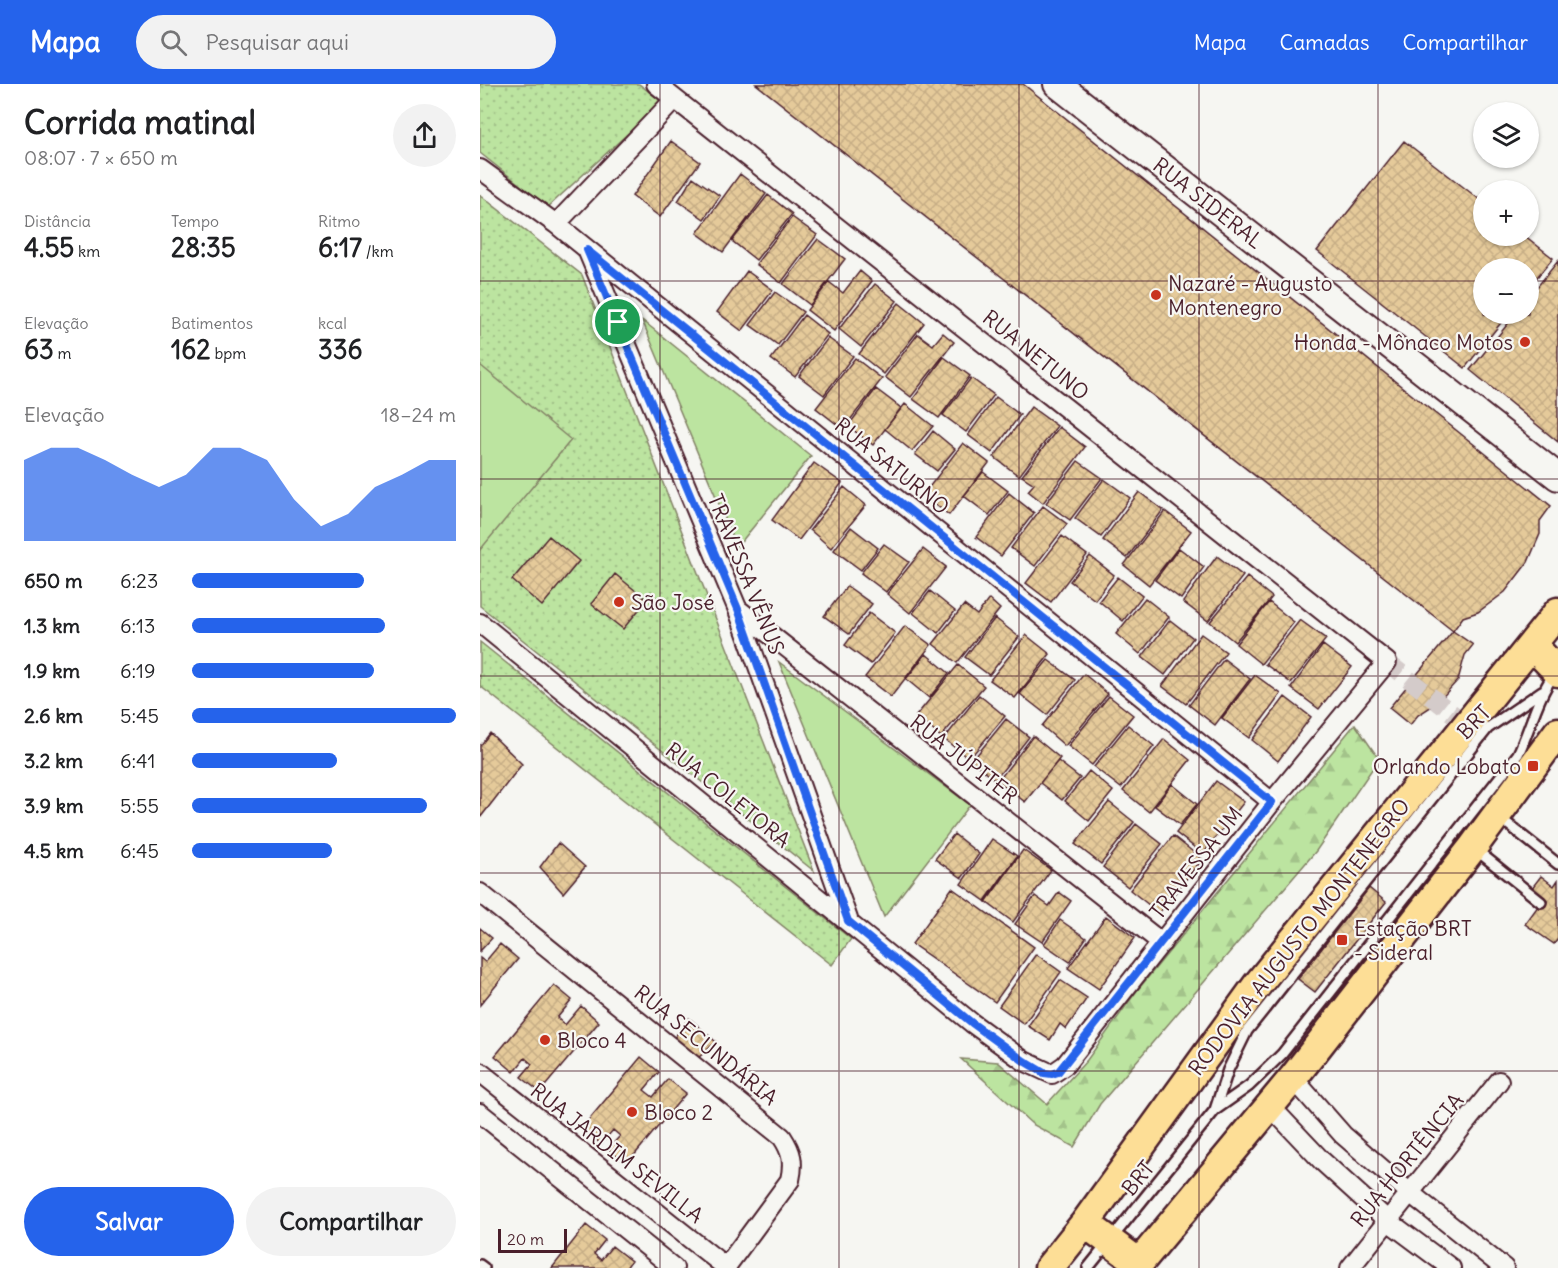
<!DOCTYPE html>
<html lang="pt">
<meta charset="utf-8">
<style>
:root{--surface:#fff;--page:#f2f2f2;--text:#202124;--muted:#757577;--accent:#2563eb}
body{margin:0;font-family:Delius,sans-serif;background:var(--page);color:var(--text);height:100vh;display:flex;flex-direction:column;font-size:22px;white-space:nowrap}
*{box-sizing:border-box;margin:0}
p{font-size:20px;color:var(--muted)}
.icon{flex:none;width:33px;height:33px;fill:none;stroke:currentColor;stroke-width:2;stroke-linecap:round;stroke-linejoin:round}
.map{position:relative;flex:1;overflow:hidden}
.panel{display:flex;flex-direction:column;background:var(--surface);width:480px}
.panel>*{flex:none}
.tools{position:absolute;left:993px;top:18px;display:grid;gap:12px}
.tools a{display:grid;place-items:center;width:66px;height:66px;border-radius:50%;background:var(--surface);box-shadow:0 2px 4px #0004;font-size:30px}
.scale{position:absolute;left:18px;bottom:15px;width:69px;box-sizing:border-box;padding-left:6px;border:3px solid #4a1f2b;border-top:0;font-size:16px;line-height:21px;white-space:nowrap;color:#4a1f2b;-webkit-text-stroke:4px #f6f6f2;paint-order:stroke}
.pin{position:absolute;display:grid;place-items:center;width:51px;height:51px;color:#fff;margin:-26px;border:3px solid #fff;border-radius:50%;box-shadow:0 2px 6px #0007}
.round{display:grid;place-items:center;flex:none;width:63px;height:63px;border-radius:32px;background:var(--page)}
.headline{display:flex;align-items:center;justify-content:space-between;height:102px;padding:0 24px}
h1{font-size:33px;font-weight:700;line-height:45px}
.figures{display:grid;grid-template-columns:repeat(3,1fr);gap:9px;height:102px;padding:6px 24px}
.figures div{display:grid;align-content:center}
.figures b{font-size:26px;font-weight:700}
.figures small{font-size:16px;font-weight:400}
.figures p{font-size:16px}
.chart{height:168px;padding:12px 24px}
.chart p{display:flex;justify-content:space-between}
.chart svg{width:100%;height:108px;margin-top:6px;fill:var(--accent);opacity:.7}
.primary-button{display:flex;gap:12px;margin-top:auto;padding:12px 24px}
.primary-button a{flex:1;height:69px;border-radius:36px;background:var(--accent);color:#fff;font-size:24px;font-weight:700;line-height:69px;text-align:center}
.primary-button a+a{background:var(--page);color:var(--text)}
ul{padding:0 24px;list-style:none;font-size:20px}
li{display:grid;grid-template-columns:96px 72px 1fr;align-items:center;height:45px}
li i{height:15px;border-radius:8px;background:var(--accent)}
header{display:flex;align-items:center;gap:36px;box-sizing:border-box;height:84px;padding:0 30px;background:var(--accent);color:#fff}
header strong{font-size:28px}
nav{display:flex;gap:33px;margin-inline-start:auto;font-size:21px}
.search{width:420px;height:54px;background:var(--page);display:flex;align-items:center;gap:15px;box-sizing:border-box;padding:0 21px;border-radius:33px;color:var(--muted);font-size:22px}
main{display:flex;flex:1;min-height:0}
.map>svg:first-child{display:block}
</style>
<header>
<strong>Mapa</strong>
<div class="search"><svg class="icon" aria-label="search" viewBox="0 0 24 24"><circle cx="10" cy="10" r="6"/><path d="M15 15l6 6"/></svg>Pesquisar aqui</div>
<nav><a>Mapa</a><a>Camadas</a><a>Compartilhar</a></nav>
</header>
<main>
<section class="panel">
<div class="headline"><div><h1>Corrida matinal</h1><p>08:07 · 7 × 650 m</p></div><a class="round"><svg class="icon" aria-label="share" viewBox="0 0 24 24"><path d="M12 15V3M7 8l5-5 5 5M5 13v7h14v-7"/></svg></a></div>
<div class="figures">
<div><p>Distância</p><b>4.55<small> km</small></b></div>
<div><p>Tempo</p><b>28:35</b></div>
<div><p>Ritmo</p><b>6:17<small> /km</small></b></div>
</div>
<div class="figures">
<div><p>Elevação</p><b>63<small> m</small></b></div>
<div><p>Batimentos</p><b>162<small> bpm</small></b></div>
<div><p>kcal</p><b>336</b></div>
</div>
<div class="chart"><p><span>Elevação</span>18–24 m</p>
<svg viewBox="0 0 160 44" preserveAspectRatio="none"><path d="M0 44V11L10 6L20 6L30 11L40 17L50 22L60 17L70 6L80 6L90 11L100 27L110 38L120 33L130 22L140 17L150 11L160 11V44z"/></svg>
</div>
<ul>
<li><b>650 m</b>6:23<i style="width:65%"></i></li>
<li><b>1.3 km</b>6:13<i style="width:73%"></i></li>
<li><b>1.9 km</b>6:19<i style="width:69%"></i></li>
<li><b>2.6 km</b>5:45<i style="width:100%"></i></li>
<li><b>3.2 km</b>6:41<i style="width:55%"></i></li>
<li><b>3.9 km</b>5:55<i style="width:89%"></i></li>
<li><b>4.5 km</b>6:45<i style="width:53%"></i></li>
</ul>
<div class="primary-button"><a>Salvar</a><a>Compartilhar</a></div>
</section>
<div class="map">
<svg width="1078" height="1184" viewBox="0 0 1078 1184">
<defs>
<pattern id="grass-dots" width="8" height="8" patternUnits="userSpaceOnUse" patternTransform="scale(1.5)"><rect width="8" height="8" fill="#bce4a0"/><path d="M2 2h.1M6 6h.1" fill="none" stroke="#a3c38a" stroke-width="1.8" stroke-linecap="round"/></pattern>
<pattern id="forest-firs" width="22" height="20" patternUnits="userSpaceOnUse" patternTransform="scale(1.5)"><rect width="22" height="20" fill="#bce4a0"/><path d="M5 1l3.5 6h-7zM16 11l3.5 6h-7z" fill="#a3c38a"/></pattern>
<pattern id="building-cross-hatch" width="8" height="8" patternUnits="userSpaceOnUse" patternTransform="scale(1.5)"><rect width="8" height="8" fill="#e5ca9a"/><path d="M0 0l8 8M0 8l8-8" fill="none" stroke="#c6ad85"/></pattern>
</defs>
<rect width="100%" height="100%" fill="#f6f6f2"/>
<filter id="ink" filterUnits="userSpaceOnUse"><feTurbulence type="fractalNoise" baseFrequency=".0167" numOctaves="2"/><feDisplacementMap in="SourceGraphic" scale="12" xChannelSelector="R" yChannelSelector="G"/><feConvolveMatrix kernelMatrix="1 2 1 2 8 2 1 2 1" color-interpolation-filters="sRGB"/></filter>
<g filter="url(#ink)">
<path fill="url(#grass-dots)" stroke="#838266" stroke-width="1.5" d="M0 0H159L182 18 68 123 0 69Z
M0 111 102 191 334 787 0 522Z
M0 558 371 855 352 881 0 602Z"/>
<path fill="url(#forest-firs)" stroke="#838266" stroke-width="1.5" d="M875 640 899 675 836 767 620 1020 594 1063 552 1040 481 975 518 978 567 1020 607 976 656 908Z"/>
<path fill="#bce4a0" stroke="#838266" stroke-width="1.5" d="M162 236 331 372 257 463Z
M0 281 91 356 0 466Z
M299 578 490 721 404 833Z"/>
<path fill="url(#building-cross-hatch)" stroke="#4a1f2b" stroke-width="1.5" d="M276 0H543L1071 422 1060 437V450L1048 478 1025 508 998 528 983 533 973 547Z
M191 57 220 78 180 133 152 112Z
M924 57 1004 119V152H1045L1073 174 1048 204V184H1004V230H1028L985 284 837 167Z
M260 90 286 110 243 168 217 149Z
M213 93 240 112 224 135 198 117Z
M288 111 312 130 276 176 252 157Z
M312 133 337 151 301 199 276 180Z
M338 155 365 175 330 221 303 200Z
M1078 177V358L990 286 1036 230H1048V214Z
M267 187 293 206 262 247 237 228Z
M380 187 392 197 354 247 327 226 349 198 363 209Z
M395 200 417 217 381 263 359 245Z
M295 208 323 228 298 261 270 241Z
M419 219 444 239 404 290 379 270Z
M324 231 348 250 315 293 291 275Z
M463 249 474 258 431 313 405 293 438 250 453 261Z
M348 254 373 272 344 311 319 292Z
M464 273 490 292 459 334 433 315Z
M375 274 402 295 363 345 336 324Z
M491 294 514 311 486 348 463 331Z
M396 305 421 324 393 361 368 342Z
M516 313 540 331 512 369 488 351Z
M425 320 453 342 432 367 405 345Z
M551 323 577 342 539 392 514 373Z
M579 343 605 363 563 419 548 407 554 400 542 392Z
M453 347 475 365 457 387 435 370Z
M483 359 509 379 469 431 443 411Z
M598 377 622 394 590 436 566 419Z
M334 379 362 399 319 456 292 436Z
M503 388 528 407 509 431 484 412Z
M624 395 650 414 621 453 595 434Z
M364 403 386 421 351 464 330 446Z
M659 408 683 426 647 474 623 456Z
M529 409 554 429 521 472 496 453Z
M563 422 587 440 555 482 531 464Z
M685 427 711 447 669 501 644 481Z
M371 443 398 464 381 486 354 466Z
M69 452 99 477 62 522 32 496Z
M582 452 607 471 571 518 546 499Z
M404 460 429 478 406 508 381 489Z
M699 464 724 483 701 515 675 496Z
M443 465 466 483 430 529 407 510Z
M610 472 634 491 615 516 590 497Z
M737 472 763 492 728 537 703 518Z
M135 490 167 516 143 545 111 520Z
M638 493 662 512 643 537 619 517Z
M767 493 792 513 755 558 730 538Z
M367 502 392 520 369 550 344 532Z
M450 507 475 527 458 549 433 529Z
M665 514 689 533 660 570 636 550Z
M509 515 520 525 477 579 453 560 484 521 497 531Z
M789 518 814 538 781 580 756 560Z
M389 529 415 549 391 580 365 561Z
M515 534 539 553 509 591 485 573Z
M690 536 713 554 685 591 662 573Z
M820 536 846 555 811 599 785 580Z
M425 542 451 561 411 613 385 593Z
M973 547 993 561 985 571 978 596 957 619 938 631 930 641 909 624Z
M721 550 746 568 706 620 682 602Z
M546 551 570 570 535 614 510 596Z
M843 561 872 583 839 625 811 604Z
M446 570 469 589 449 614 426 595Z
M744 575 770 595 735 641 709 621Z
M568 576 595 596 567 631 540 610Z
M478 581 504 602 461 653 436 632Z
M604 590 628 610 585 662 562 642Z
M775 591 801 610 769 654 742 634Z
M499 611 525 632 489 675 464 655Z
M629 612 653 631 612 681 588 662Z
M805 613 831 633 798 677 772 656Z
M526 635 549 653 515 696 492 677Z
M648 641 674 662 641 704 614 683Z
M10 649 42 680 0 734V662Z
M553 652 580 674 545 718 518 697Z
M684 655 710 676 669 728 643 707Z
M578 677 600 694 582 716 560 699Z
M609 687 633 707 609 737 585 717Z
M736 697 764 718 723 770 696 749Z
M692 700 717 720 700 741 675 722Z
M629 718 654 738 621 780 595 760Z
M656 740 682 760 648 803 623 783Z
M474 750 499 770 482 794 455 775Z
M693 752 722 775 679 829 650 806Z
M512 755 537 772 505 817 481 800Z
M78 759 105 783 83 809 60 783Z
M543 766 571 786 533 838 506 818Z
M1061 792 1074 802 1078 796V855L1074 860 1045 840 1064 814 1051 805Z
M472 804 554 863 515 918 432 860Z
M889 804 906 818 835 908 818 895Z
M579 808 591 817 562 858 535 840 555 812 569 822Z
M626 832 655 854 619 905 588 884Z
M580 836 606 854 590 878 564 860Z
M0 844 12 854 0 867Z
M20 860 38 875 0 921V874L5 878Z
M556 870 581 888 544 940 519 922Z
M580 896 607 914 586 945 580 940 570 956 548 942Z
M74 901 92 916 77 934 85 941 101 922 119 938 60 1008 41 993 52 980 45 974 34 988 15 972Z
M209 934 236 958 219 973 193 955Z
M161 973 179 988 164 1006 173 1013 188 995 206 1009 147 1080 128 1065 140 1052 133 1046 121 1060 102 1044Z
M106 1141 125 1156 114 1170 121 1176 132 1162 151 1177 146 1184H72Z"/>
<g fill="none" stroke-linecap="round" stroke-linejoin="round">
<path stroke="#d4cbca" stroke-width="18" stroke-dasharray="18 9" stroke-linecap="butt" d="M907 578 987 641"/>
<g stroke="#4a1f2b" stroke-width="14">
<path id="service" d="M1019 733 1078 780
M995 765 1061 818
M735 1026 748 986 767 947 1008 644 1062 607
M0 1181 4 1184
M608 1184 735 1026 769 1002 802 970 1038 670C1051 643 1057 613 1075 589"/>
</g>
<g stroke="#4a1f2b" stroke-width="22">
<path id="minor" d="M0 85 76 140 792 718
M76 140 195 15
M108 168 258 526 368 835
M259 526 682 859
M0 539 492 939 544 977 572 990 585 981 792 718 907 578 176 0
M0 809 302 1053C312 1068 314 1078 310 1096L246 1183
M0 988 247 1184
M813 994 863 1051 930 1109 1024 1184
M790 1022 842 1077 908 1137 971 1184
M0 1029 194 1184
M870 1184 1019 997"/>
</g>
<g stroke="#4a1f2b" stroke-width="30">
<path id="secondary" d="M577 0 1078 393"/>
</g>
<g stroke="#4a1f2b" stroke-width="33">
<path id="primary" d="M1053 562 1078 588
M605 1139 659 1179
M569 1184 605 1139 778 900 1078 528
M655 1184 813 994 993 763 1078 648"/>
</g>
<use href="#service" stroke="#f6f6f2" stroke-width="9"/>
<use href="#minor" stroke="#f6f6f2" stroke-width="18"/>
<use href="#secondary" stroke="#f6f6f2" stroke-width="26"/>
<use href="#primary" stroke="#fdde96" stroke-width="28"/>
</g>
</g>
<g fill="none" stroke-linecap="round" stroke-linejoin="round" filter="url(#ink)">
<g stroke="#fff" stroke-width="12">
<path id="route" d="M107 166 792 718 578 988 572 990 564 989 544 977 492 939 368 837 258 525Z"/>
</g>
<use href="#route" stroke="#2563eb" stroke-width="8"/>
</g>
<path fill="none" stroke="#4a1f2b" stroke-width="1.5" stroke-opacity="0.55" d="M180 0V1184M359 0V1184M539 0V1184M719 0V1184M898 0V1184M0 197H1004M1048 197H1078M0 395H1078M0 592H1078M0 789H1078M0 987H1078"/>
<g fill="#c8321e" stroke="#f6f6f2" stroke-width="2">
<circle cx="676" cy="211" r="6"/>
<circle cx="1045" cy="258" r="6"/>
<circle cx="139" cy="518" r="6"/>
<rect x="1047" y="676" width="12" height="12" rx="3"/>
<rect x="856" y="850" width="12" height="12" rx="3"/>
<circle cx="65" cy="956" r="6"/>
<circle cx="152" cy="1028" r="6"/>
</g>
<g text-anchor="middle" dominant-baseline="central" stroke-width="4.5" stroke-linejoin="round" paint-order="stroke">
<g font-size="21" fill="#4a1f2b" stroke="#f6f6f2">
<text transform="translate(728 119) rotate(38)">RUA SIDERAL</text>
<text transform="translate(556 271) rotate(39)">RUA NETUNO</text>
<text transform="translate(412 382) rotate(39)">RUA SATURNO</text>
<text transform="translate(266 490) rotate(68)">TRAVESSA VÊNUS</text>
<text transform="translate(994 638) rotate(-46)">BRT</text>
<text transform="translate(484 675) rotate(38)">RUA JÚPITER</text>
<text transform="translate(248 711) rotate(39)">RUA COLETORA</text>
<text transform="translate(716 779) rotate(-52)">TRAVESSA UM</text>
<text transform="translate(819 853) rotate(-52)">RODOVIA AUGUSTO MONTENEGRO</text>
<text transform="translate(226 961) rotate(39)">RUA SECUNDÁRIA</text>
<text transform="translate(137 1069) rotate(38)">RUA JARDIM SEVILLA</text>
<text transform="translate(927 1076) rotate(-51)">RUA HORTÊNCIA</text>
<text transform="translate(658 1094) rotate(-51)">BRT</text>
</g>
<g font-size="21" fill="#4a1f2b" stroke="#f6f6f2" text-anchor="start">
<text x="688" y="199">Nazaré - Augusto<tspan x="688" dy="24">Montenegro</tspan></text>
<text x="1033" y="258" text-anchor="end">Honda - Mônaco Motos</text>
<text x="151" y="518">São José</text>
<text x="1041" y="682" text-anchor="end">Orlando Lobato</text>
<text x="874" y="844">Estação BRT<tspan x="874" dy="24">- Sideral</tspan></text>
<text x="77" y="956">Bloco 4</text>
<text x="164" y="1028">Bloco 2</text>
</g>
</g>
</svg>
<div class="tools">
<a><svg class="icon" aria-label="layers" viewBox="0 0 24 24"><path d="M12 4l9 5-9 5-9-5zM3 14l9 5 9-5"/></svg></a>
<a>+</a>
<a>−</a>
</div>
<div class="scale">20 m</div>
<div class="pin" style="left:138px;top:238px;background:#1e9e55"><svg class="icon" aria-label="arrive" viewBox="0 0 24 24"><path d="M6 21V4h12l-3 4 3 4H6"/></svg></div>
</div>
</main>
